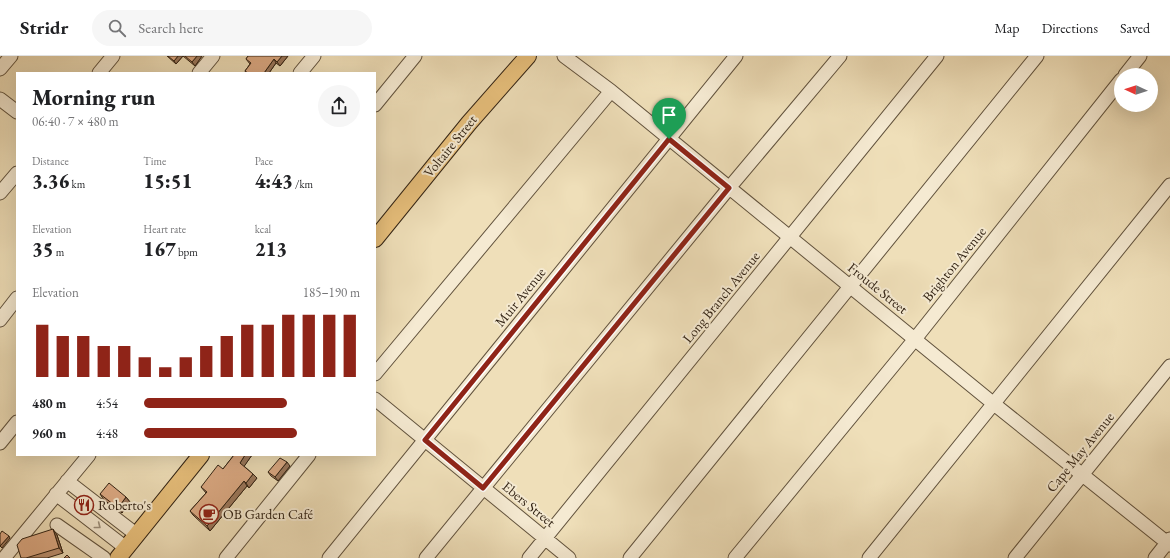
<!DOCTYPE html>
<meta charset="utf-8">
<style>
:root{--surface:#fff;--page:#f6f6f6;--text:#202124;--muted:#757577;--line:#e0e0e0;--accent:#8f2418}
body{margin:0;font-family:"EB Garamond",serif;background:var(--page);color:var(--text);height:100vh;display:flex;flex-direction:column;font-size:15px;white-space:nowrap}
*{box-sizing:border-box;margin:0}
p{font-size:13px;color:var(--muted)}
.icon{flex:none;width:22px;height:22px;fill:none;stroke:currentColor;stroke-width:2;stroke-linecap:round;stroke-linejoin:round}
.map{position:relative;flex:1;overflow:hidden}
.side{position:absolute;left:16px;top:16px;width:360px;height:384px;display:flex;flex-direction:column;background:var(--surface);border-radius:0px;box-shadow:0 4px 16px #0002}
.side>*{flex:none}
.needle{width:26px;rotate:273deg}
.fabs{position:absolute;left:1114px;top:12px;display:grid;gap:8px}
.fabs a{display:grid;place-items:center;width:44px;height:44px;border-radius:50%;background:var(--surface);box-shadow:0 4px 16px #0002;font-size:20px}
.pin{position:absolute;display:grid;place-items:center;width:34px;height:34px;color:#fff;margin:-41px -17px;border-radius:50% 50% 50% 0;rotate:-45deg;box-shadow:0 0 4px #0007}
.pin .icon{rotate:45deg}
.round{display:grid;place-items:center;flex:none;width:42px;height:42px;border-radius:21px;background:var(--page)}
.headline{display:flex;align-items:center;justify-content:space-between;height:68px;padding:0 16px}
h1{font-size:22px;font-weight:800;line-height:30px}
.metrics{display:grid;grid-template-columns:repeat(3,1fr);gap:6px;height:68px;padding:4px 16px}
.metrics div{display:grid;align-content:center}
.metrics b{font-size:20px;font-weight:800}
.metrics small{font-size:11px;font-weight:400}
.metrics p{font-size:11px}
.chart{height:112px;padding:8px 16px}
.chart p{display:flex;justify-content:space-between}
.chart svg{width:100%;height:72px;margin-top:4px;stroke:var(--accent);stroke-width:6}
ul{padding:0 16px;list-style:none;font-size:13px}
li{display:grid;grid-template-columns:64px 48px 1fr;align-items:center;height:30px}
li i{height:10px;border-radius:5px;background:var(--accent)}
header{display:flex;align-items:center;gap:24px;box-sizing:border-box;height:56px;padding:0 20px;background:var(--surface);border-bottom:1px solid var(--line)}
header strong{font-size:19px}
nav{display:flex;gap:22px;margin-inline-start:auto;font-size:14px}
.search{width:280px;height:36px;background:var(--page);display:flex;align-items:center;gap:10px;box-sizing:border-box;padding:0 14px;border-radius:22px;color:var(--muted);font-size:15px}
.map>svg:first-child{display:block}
</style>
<header>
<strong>Stridr</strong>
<div class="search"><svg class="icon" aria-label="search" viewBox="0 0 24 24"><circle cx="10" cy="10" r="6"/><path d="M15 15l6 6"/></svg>Search here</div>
<nav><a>Map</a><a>Directions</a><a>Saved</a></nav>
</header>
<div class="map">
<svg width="1170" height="502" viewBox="0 0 1170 502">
<rect width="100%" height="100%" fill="#efdfb9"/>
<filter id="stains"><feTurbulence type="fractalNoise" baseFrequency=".005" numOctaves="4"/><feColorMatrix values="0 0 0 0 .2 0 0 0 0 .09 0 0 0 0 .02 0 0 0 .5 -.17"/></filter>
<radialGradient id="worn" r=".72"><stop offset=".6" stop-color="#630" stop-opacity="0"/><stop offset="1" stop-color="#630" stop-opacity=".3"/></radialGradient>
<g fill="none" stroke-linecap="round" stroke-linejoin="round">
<g stroke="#61523d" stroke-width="15">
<path id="minor" d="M564 0 611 35 994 348 1170 489
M0 13 11 0
M99 17 113 0
M199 17 213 0
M300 17 314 0
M1125 19 1140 0
M0 43 17 56
M375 49 415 0
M0 137 17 117
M0 264 17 242
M375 318 611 35
M375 343 569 502
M0 387 17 366
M67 425 137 479
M56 438 126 492
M57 469 104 502
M4 502 89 399
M226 502 309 399
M329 502 736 0
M426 502 729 132 840 0
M529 502 937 0
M630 502 1037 0
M735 502 915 283 1121 24
M869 502 1170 129
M1015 502 1170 310
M1155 502 1170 483"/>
</g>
<g stroke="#322314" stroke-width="18">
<path id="major" d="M375 183 469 67 528 0
M118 502 201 399"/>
</g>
<use href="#minor" stroke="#f5ead2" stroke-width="13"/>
<use href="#major" stroke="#e8c07c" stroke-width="16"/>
</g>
<path fill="#be9372" stroke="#322314" d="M167 0H202L195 10 183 0 176 8Z
M248 0H288L280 10 276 7 269 17H246L245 15 250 8 246 3Z
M234 399H252L244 410 257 422 249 432 247 430 210 475 193 459 190 455 206 437 201 431 223 413Z
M290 410 278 425 271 420 268 416Z
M100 438 126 441 130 446 122 457 104 444Z
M57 479 63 497 47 502H21Z"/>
<path fill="#9b785d" stroke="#322314" d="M178 0H183L176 8 174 5Z
M197 0H202L195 10 192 6Z
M282 0H288L280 10 277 6Z
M274 3 276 7 269 17H264Z
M245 399H252L243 412 240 407Z
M287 406 290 410 278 425 275 421Z
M253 418 257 422 249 432 246 427Z
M244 425 247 430 210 475 207 470Z
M126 441 130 446 122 457 118 452Z
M53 473 57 479 63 497 59 492Z
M9 480 10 482 2 492 0 490Z"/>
<path fill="#ddab85" stroke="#322314" d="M168 0H178L174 5Z
M185 0H197L192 6Z
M248 0H282L277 6 274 3 264 17H248L245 15 251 7 246 3Z
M234 399H245L240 407 253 418 246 427 244 425 207 470 190 455 207 436 201 431 218 409 223 413Z
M280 402 287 406 275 421 268 416Z
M109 427 126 441 118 452 100 438Z
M53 473 59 492 26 502H21L17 489 22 483Z
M2 475 9 480 0 490V478Z
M67 499 70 502H64Z"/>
<defs><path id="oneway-chevron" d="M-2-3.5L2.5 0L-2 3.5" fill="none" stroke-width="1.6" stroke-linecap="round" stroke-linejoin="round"/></defs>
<use stroke="#9d907c" href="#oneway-chevron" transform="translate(98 470) rotate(38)"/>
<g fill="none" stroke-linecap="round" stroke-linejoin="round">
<g stroke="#fff" stroke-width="8">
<path id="route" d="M669 83 729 132 483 432 425 384Z"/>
</g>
<use href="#route" stroke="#8f2418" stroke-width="5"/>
</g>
<defs>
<g id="restaurant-ring" transform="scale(1)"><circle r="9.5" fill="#f5ead2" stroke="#8f2418" stroke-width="1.5"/><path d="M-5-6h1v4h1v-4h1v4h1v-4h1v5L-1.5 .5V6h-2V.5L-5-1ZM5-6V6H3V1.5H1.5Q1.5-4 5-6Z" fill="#8f2418"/></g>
<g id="cafe-ring" transform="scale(1)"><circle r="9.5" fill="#f5ead2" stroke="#8f2418" stroke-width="1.5"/><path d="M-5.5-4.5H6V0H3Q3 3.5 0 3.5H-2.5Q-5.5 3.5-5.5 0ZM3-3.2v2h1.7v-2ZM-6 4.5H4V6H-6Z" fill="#8f2418"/></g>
</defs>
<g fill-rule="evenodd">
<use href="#restaurant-ring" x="84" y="449"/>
<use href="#cafe-ring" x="209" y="458"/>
</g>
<g text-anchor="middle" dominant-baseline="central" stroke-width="4" stroke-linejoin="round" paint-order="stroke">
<g font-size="14" fill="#322314" stroke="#f5ead2">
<text transform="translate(450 90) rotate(-51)">Voltaire Street</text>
<text transform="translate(954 208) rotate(-51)">Brighton Avenue</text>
<text transform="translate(878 232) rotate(39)">Froude Street</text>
<text transform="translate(520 241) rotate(-51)">Muir Avenue</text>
<text transform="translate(721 241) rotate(-51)">Long Branch Avenue</text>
<text transform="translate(1080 396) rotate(-51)">Cape May Avenue</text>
<text transform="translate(529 448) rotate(39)">Ebers Street</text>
</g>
<g font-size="14" fill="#322314" stroke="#f5ead2" text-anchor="start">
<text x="98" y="449">Roberto's</text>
<text x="223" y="458">OB Garden Café</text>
</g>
</g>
<rect width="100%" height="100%" filter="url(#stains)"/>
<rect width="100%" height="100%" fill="url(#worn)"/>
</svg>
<div class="fabs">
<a><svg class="needle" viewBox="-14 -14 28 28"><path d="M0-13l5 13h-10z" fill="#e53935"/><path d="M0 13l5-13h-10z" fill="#757577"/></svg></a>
</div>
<div class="pin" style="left:669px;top:83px;background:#1e9e55"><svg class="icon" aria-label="arrive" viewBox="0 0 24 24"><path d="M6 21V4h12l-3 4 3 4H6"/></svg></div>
<section class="side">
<div class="headline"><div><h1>Morning run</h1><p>06:40 · 7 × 480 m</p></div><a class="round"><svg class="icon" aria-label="share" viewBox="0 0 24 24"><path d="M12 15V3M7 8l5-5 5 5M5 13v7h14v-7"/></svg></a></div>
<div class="metrics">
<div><p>Distance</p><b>3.36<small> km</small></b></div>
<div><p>Time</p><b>15:51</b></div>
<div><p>Pace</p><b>4:43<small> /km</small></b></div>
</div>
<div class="metrics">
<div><p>Elevation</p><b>35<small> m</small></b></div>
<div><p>Heart rate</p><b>167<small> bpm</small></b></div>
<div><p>kcal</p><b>213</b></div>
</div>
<div class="chart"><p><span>Elevation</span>185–190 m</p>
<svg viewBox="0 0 160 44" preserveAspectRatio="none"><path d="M5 44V12M15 44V19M25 44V19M35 44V25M45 44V25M55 44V32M65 44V38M75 44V32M85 44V25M95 44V19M105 44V12M115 44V12M125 44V6M135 44V6M145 44V6M155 44V6"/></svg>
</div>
<ul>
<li><b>480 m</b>4:54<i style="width:66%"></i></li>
<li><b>960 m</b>4:48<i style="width:71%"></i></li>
</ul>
</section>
</div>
